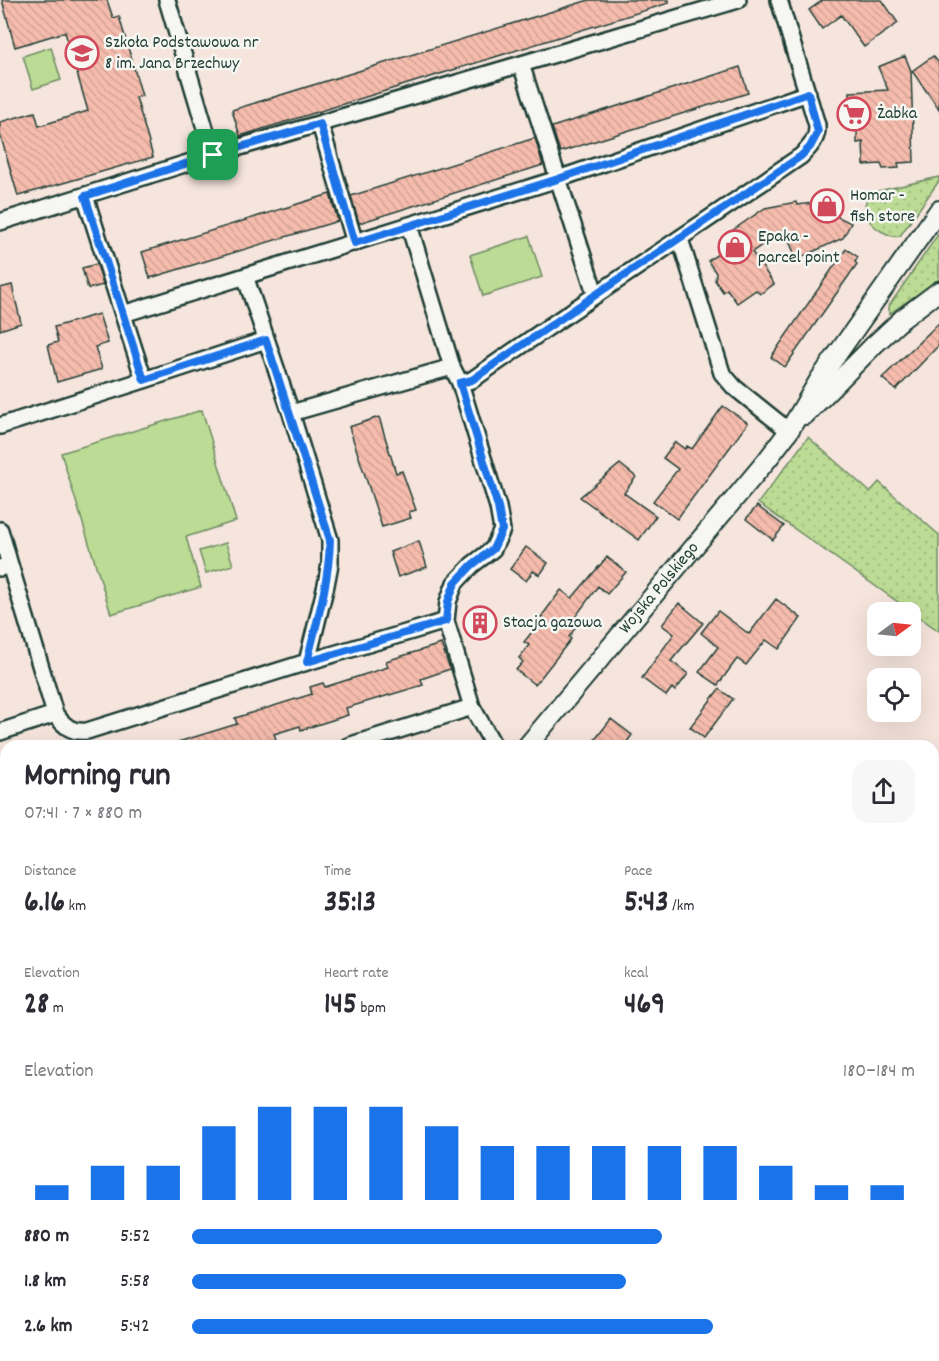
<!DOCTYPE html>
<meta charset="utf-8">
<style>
:root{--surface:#fff;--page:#f7f7f7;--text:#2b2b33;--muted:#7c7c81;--accent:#1a73e8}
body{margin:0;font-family:Dekko,sans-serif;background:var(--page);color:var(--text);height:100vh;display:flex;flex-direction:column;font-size:22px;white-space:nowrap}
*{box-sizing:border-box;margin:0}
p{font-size:20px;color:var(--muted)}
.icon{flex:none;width:33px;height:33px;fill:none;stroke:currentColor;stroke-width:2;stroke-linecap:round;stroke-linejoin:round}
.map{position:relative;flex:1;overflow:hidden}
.sheet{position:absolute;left:0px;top:740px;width:939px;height:622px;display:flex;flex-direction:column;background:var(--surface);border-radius:18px 18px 0 0;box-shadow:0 6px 24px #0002}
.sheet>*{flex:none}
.needle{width:39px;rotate:75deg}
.buttons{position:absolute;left:867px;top:602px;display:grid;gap:12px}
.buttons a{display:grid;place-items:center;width:54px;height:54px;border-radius:12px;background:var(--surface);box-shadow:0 6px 24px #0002;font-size:30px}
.pin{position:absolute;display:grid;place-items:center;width:51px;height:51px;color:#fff;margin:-26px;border-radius:12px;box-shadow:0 3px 9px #0006}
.round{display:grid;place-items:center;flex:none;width:63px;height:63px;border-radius:18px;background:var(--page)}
.headline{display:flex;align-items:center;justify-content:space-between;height:102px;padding:0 24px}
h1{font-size:33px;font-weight:700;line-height:45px}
.figures{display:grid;grid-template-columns:repeat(3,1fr);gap:9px;height:102px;padding:6px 24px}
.figures div{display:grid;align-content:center}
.figures b{font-size:30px;font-weight:700}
.figures small{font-size:16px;font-weight:400}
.figures p{font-size:16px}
.chart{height:168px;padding:12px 24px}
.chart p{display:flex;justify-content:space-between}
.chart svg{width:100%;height:108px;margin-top:6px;stroke:var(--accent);stroke-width:6}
ul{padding:0 24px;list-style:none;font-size:20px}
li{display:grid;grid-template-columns:96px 72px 1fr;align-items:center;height:45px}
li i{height:15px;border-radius:8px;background:var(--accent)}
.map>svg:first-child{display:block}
</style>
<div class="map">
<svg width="939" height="1361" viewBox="0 0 939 1361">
<defs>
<pattern id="grass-dots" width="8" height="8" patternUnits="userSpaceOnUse" patternTransform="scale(1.5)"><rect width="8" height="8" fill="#bcdb94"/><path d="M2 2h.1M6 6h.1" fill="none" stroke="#a1bd80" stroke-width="1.8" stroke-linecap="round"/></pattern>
<pattern id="building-back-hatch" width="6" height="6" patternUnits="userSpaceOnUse" patternTransform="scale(1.5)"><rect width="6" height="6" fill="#f5bcad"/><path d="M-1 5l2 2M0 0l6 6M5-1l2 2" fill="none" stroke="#d2a295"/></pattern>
</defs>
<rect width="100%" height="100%" fill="#f6e5dd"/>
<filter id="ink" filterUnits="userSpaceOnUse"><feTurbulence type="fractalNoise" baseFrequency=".0167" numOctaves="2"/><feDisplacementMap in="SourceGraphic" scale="12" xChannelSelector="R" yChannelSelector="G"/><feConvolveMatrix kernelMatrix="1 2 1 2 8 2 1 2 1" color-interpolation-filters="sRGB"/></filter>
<g filter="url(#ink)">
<path fill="url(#grass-dots)" stroke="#6e8c64" stroke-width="1.5" d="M939 177V181L900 236C892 238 888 234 881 231 865 221 860 210 870 193Z
M939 233V279L889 314V306Z
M808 437 870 492 879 482 939 535V631L758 503Z
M939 1016V1361H587L589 1356H933V1025Z"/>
<path fill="#bcdb94" stroke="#6e8c64" stroke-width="1.5" d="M51 47 61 80 33 89 23 56Z
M529 236 542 277 483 296 470 255Z
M202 410 236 521 186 537 201 587 111 614 61 453Z
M226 543 233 565 206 573 199 551Z"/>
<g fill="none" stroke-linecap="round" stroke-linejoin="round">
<path stroke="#8ec3eb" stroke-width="33" d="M933 1095 939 1085
M792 1361 794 1356"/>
</g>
<path fill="url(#building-back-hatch)" stroke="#1f3d34" stroke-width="1.5" d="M2 0H107L113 18 119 16 142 96 136 97 153 157 18 196 0 134V122L35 112 39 126 88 111 65 32 15 47Z
M589 0H669V3L240 136 232 110Z
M823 0H882L898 23 864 47 841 15 822 29 809 10Z
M905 56 911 71 914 162 898 163 899 168 883 169 881 164 864 165 863 142 857 143V126H851L850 92 888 90 878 67Z
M933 56 939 63V109L912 71Z
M740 67 748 93 560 152 552 127Z
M535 138 543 165 359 223 351 196Z
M330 194 338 221 150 278 142 252Z
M823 198 837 205 832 214 851 223 843 238 797 259 784 230 752 252 774 284 760 294 756 290 737 303 727 289 723 292 715 280 716 273 708 261 726 248 723 244 737 234 733 230 765 208 796 202 797 205 821 202Z
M846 249 858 257 855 262 857 264 785 367 771 357Z
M97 264 103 285 88 289 82 268Z
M12 285 21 323 0 330V288Z
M99 314 108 343 95 347 102 369 57 382 48 345 58 342 54 327Z
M939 323V345L896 390 882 378Z
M723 406 748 423 677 519 653 501 678 469 663 458 675 442 685 449 687 446 692 449Z
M379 417 396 473 402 471 416 510 409 512 411 518 382 527 349 427Z
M620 464 636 477 624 493 656 516 639 540 580 497Z
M757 506 784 526 773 540 746 519Z
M419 541 427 567 398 577 390 552Z
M526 547 548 563 540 575 533 571 526 581 510 569Z
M607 557 626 572 607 594 598 586 570 624 575 628 569 637 571 639 535 685 516 670 523 662 519 658 529 645 524 642 543 618 541 617 561 590 572 598Z
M776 599 801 618 779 649 766 640 746 665 737 659 718 685 699 672 718 647 701 633 718 611 749 634Z
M679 603 703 623 671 661 688 674 675 691 672 688 666 696 642 678 674 634 662 625Z
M441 644 450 669 421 679 423 685 346 708 348 715 301 730 300 726 274 734 276 739 258 746H179L178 742 237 724 235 718 312 694 310 687 323 683 325 687 388 667 386 661Z
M719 689 733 699 704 738 690 727Z
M611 719 632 735 624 746H590Z"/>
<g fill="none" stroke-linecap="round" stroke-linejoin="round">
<g stroke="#1f3d34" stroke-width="15">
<path id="pedestrian" d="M933 1039 939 1029
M769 1361 771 1356"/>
</g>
<g stroke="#1f3d34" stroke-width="20">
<path id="minor" d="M167 0 213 155
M521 64 595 293
M320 124 355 243
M0 222 213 155 738 0
M409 225 452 367 460 383 498 507 502 530 493 549 472 565 455 583 448 602 446 621 472 707 494 746
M680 239 722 373 734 387 789 431
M245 276 291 413 452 367
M123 314 558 179 808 93
M144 380 266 340
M460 383 472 380C580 304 692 231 801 156 810 147 818 139 817 125L779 0
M291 413 330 540V564L326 585 307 662
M0 426 144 380 85 196
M0 530 10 565 0 568
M10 565 55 714
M0 732 55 714C64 726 72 733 87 731L307 662 446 621
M348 746 472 707
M0 865 6 876
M0 981 6 978
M186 1356 190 1361"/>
</g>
<g stroke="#1f3d34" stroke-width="22">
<g id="tertiary">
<path d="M805 415 874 345 902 319 939 291"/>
<path id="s1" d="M527 746 767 460 789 431 819 380 939 210"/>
<path d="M0 1190 6 1187"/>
</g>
</g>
<use href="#pedestrian" stroke="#f6f6f2" stroke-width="10"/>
<use href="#minor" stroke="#f6f6f2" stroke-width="15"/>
<use href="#tertiary" stroke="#f6f6f2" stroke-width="18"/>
</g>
</g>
<g fill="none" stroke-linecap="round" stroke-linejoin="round" filter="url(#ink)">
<g stroke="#fff" stroke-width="12">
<path id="route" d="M808 93 818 132 810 147 801 156C691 231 580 304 472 380L460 383 498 507 502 530 493 549 472 565 455 583 448 602 446 621 307 662C317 621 329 582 330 540L266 340 144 380 85 196 213 155 320 124 355 243 558 179Z"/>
</g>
<use href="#route" stroke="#1a73e8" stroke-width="8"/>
</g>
<defs>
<g id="school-ring" transform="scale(1.725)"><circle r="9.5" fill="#f6f6f2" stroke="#d1495b" stroke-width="1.5"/><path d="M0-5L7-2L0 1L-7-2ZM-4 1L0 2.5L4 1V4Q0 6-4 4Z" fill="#d1495b"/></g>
<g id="supermarket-ring" transform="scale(1.725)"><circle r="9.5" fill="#f6f6f2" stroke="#d1495b" stroke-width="1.5"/><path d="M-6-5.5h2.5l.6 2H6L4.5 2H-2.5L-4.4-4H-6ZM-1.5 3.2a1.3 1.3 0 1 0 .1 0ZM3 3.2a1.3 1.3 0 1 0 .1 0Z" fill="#d1495b"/></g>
<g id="shop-ring" transform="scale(1.725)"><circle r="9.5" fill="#f6f6f2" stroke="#d1495b" stroke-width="1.5"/><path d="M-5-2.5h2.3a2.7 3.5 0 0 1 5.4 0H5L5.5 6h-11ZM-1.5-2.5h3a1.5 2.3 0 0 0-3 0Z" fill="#d1495b"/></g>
<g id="building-ring" transform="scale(1.725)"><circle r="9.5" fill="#f6f6f2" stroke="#d1495b" stroke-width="1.5"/><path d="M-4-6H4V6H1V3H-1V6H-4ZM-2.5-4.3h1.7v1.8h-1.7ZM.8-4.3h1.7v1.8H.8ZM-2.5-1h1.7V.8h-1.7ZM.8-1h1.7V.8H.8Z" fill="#d1495b"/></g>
</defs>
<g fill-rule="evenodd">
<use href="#school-ring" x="82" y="53"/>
<use href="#supermarket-ring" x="854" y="114"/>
<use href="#shop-ring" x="827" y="206"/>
<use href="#shop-ring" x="735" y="247"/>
<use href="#building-ring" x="480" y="623"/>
</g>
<g text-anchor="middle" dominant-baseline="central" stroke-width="5" stroke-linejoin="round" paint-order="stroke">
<g font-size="18" fill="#1f3d34" stroke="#f6f6f2" text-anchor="start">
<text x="105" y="43">Szkoła Podstawowa nr<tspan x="105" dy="21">8 im. Jana Brzechwy</tspan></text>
<text x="877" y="114">Żabka</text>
<text x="850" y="196">Homar -<tspan x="850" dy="21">fish store</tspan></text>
<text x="758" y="237">Epaka -<tspan x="758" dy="21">parcel point</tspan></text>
<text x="503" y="623">Stacja gazowa</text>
</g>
<g font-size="18" fill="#1f3d34" stroke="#f6f6f2">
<text stroke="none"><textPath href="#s1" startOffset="206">Wojska Polskiego</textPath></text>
</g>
</g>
</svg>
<div class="buttons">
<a><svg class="needle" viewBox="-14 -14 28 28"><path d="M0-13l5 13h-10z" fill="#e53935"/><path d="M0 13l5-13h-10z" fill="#7c7c81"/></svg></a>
<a><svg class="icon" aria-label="locate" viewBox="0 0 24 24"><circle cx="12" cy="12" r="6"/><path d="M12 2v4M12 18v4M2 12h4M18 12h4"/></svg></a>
</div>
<div class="pin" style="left:213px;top:155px;background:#1e9e55"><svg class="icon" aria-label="arrive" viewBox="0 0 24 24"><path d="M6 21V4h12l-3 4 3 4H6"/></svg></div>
<section class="sheet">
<div class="headline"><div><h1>Morning run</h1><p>07:41 · 7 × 880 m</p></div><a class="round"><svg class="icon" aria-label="share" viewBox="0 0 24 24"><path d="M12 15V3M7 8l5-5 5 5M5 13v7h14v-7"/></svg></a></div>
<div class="figures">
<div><p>Distance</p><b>6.16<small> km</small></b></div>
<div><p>Time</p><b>35:13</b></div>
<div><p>Pace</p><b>5:43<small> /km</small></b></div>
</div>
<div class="figures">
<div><p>Elevation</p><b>28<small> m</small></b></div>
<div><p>Heart rate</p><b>145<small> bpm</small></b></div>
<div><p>kcal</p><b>469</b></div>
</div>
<div class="chart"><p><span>Elevation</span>180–184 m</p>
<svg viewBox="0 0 160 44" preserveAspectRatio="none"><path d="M5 44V38M15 44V30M25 44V30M35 44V14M45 44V6M55 44V6M65 44V6M75 44V14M85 44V22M95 44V22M105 44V22M115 44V22M125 44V22M135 44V30M145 44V38M155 44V38"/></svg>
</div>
<ul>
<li><b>880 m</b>5:52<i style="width:65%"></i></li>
<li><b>1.8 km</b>5:58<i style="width:60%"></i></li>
<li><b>2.6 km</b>5:42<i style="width:72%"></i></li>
</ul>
</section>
</div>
